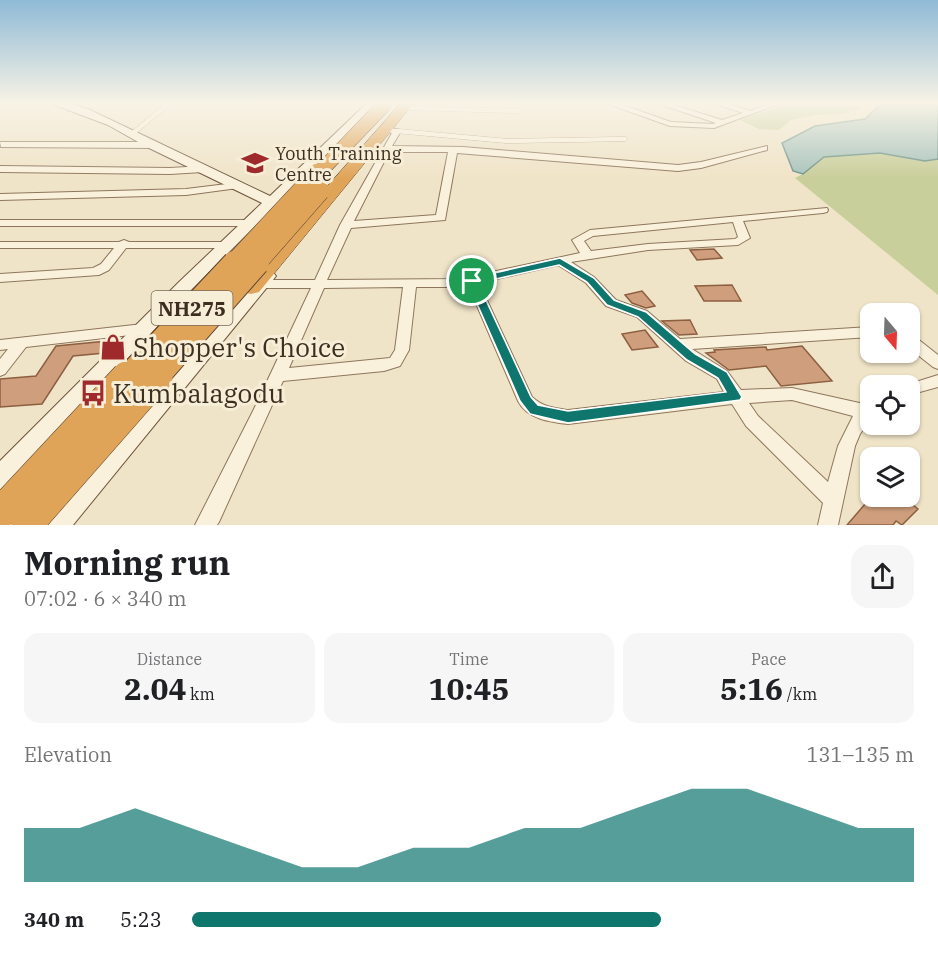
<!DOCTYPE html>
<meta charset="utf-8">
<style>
:root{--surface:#fff;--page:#f6f6f6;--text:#202124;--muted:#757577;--accent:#0f766e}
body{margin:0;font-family:"IBM Plex Serif",serif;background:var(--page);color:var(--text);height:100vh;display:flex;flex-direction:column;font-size:22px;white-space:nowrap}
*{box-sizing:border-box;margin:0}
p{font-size:20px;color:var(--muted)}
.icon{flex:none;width:33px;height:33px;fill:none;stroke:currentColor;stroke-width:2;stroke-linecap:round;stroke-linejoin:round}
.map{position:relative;height:525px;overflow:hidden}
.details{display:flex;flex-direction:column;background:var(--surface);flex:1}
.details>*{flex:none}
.needle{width:39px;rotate:161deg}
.controls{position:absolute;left:860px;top:303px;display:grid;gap:12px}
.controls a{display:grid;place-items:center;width:60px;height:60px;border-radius:12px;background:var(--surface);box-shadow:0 2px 4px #0004;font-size:30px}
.pin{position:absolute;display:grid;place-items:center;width:51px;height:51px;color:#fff;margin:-26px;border:3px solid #fff;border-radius:50%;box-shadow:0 2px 6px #0007}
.round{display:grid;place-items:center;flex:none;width:63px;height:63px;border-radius:18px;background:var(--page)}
.head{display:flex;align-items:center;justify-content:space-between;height:102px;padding:0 24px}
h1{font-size:33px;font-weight:700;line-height:45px}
.stats{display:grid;grid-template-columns:repeat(3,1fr);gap:9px;height:102px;padding:6px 24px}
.stats div{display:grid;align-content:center;border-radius:15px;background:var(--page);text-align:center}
.stats b{font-size:30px;font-weight:700}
.stats small{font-size:16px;font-weight:400}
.stats p{font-size:16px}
.chart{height:168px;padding:12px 24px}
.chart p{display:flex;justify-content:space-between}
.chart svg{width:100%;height:108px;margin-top:6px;fill:var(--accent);opacity:.7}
ul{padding:0 24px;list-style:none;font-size:20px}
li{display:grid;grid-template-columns:96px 72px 1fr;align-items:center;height:45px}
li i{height:15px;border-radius:8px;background:var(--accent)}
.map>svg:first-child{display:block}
</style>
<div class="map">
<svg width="938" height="525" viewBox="0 0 938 525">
<rect width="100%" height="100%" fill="#f0e4c8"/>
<path fill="#c9cf9b" d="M787 104H863L858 110 843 114 814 115 791 120 779 130 759 129 740 120Z
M880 153 925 161 938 159V295L795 178 803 174 824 157Z"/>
<path fill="#a9c4bc" stroke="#6f938a" stroke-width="1.5" d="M881 104H938V159L925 161 880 153 824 157 803 174 793 171 782 143 815 126 865 119Z"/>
<path fill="#cf9f7d" stroke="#8d5f41" stroke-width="1.5" d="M714 249 722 258 697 260 690 250Z
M732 285 741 301H704L695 286Z
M642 291 655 306 646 308 632 303 625 295Z
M690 320 697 334 679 335 662 321Z
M645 330 658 347 632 350 622 334Z
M118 340 105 353 73 356 42 404 0 407V379L36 376 56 346Z
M802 346 832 381 781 386 766 366 729 370 706 353 715 352 714 350 766 347 767 350Z
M872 496H902L918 509 902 525 896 521 893 525H847Z"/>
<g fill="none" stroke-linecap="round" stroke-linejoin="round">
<g stroke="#8d765c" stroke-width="5">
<path id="lane" d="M410 108 518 111
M397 131 507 141 625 139
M132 134 168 104"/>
</g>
<g stroke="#8d765c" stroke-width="2">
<path id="street" d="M608 104H620L671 122 713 124 716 123 659 104H671L722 120 743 113 716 104H729L750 111 768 104H779L714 128 670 126Z
M388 128 397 129 401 131 392 146 463 147 678 165 701 162 767 146V150L701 168 678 171 457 153 445 220 351 228 327 280 459 279 580 253 572 240 590 230 827 208 828 210 827 212 823 213 743 221 750 238 738 245 648 250 571 262 594 277 616 300 647 311 680 339 870 327V337L692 349 727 371 741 390 792 388 864 404 870 402V420L860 434 855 446 838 525H818L823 503 746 426 732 404 568 424C550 422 527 419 518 401L468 285 459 287H416L409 350 400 366 384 371 283 381 219 522 217 525H195L253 411 311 288H260L254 284 260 280H315L340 225 392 133 388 132ZM389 152H448L436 215 354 221ZM733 222 738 237 735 239 648 244 591 251 584 241 593 236ZM558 265 586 283 606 306 637 317 686 361 717 379 724 392 568 410C554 408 543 407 532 397L479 283ZM403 287 395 350 390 358 289 368 324 288ZM792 400 853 416 838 446 828 482 758 416 749 403Z
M0 142H151L155 145 151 148 1 147Z
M0 166 170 168 203 166 208 169 203 172 170 174 0 172Z
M235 183 240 186 238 188 186 195 0 200V194L186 189Z
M0 220H250L255 223 250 226H0Z
M124 240 129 242H230L236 245 230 248H126L109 270 99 275 0 282V274L93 268 101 264 114 248H0V242H119Z
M143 324 148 325 150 329 148 333 26 347 5 374 0 376V359L8 349 0 350V340Z
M909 335 914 336 938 355V369L933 367 909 348Z
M938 375V387L909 395V386H903Z"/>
</g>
<g stroke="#6f573f" stroke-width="2">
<path id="secondary" d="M52 104H71L88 109 270 196 366 104H377L281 201 287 206 285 209 273 208 191 290 9 486 0 490V461L179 282 262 203 147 147 108 125Z
M267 271 273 272 276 276 273 280 73 525H42L46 515 261 272Z"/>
</g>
<g stroke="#5b4430" stroke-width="1">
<path id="highway" d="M400 104H413L259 292 251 294 243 292 240 287 243 282Z"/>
</g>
<use href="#lane" stroke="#faf1dc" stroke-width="4.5"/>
<use href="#street" fill="#faf1dc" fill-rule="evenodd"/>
<use href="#secondary" fill="#faf1dc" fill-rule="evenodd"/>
<use href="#highway" fill="#e0a458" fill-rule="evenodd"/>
<g stroke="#5b4430" stroke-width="15" stroke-linecap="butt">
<path id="highway-bridge-far3" d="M317 175 385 104"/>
</g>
<g stroke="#5b4430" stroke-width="20" stroke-linecap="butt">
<path id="highway-bridge-far2" d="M233 264 318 173
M256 264 320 191"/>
</g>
<g stroke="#5b4430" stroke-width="26" stroke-linecap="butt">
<path id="highway-bridge-far1" d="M126 379 235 263
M155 379 257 263"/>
</g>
<g stroke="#5b4430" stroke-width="32" stroke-linecap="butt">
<path id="highway-bridge" d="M0 513 127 377
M27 525 157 377"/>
</g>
<use href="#highway-bridge-far3" stroke="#e0a458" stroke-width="14"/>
<use href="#highway-bridge-far2" stroke="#e0a458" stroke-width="19"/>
<use href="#highway-bridge-far1" stroke="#e0a458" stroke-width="24"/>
<use href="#highway-bridge" stroke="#e0a458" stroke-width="31"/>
</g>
<linearGradient id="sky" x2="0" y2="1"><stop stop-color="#8fbad6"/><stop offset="0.58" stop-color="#f8f3e6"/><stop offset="1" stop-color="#f8f3e6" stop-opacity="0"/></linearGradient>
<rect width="938" height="178" fill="url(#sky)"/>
<path fill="#0f766e" stroke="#fff" stroke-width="1.5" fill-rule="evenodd" d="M560 258 594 278 614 300 646 312 695 354 727 372 742 397 740 400 568 423 530 414 520 401 467 281 472 278ZM559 265 587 282 607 305 638 317 687 360 718 378 726 392 568 411 538 405 531 397 478 283Z"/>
<defs>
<g id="university-bare" transform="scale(2.07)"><path d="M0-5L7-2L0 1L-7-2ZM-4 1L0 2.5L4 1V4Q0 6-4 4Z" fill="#9e2a2b" stroke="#f7eed8" stroke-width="2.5" paint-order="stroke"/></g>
<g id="shop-bare" transform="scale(2.07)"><path d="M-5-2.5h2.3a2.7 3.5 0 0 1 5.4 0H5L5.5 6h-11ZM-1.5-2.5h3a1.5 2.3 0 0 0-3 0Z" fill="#9e2a2b" stroke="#f7eed8" stroke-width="2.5" paint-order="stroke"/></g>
<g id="bus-bare" transform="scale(2.07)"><path d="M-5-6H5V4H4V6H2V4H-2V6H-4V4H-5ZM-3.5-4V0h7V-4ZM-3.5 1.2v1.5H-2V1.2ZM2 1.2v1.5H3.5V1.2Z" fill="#9e2a2b" stroke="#f7eed8" stroke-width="2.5" paint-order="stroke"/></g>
</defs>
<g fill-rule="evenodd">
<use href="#university-bare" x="255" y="163"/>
<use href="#shop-bare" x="113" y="347"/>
<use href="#bus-bare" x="93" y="393"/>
</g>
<g text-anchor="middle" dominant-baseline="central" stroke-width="6" stroke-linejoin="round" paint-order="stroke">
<g font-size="18" fill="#3d2e20" stroke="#f7eed8" text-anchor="start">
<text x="275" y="153">Youth Training<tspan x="275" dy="21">Centre</tspan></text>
</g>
<rect fill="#f7eed8" stroke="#756857" stroke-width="1.5" x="151.5" y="291" width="81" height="34" rx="4.5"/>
<g font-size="20" font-weight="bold" fill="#3d2e20">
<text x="192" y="308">NH275</text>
</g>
<g font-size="26" fill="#3d2e20" stroke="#f7eed8" text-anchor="start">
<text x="133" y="347">Shopper's Choice</text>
<text x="113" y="393">Kumbalagodu</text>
</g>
</g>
</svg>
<div class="controls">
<a><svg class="needle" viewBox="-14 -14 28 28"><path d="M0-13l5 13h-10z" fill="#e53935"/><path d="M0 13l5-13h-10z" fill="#757577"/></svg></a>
<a><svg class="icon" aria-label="locate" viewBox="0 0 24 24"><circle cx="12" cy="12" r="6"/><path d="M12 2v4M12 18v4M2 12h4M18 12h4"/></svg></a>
<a><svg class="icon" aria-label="layers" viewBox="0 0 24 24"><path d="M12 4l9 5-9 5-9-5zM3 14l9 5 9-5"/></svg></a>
</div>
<div class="pin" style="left:472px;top:281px;background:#1e9e55"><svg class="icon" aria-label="arrive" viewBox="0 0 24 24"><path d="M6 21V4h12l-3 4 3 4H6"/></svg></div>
</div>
<section class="details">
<div class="head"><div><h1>Morning run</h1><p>07:02 · 6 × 340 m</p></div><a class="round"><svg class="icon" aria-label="share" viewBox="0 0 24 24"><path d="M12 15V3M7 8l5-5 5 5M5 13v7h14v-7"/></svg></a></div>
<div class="stats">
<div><p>Distance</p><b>2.04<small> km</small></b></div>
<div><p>Time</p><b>10:45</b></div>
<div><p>Pace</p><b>5:16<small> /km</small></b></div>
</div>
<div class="chart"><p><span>Elevation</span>131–135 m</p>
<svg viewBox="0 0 160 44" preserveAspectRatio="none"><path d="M0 44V22L10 22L20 14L30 22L40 30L50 38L60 38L70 30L80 30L90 22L100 22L110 14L120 6L130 6L140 14L150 22L160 22V44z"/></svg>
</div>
<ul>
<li><b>340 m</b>5:23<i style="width:65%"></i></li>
</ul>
</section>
